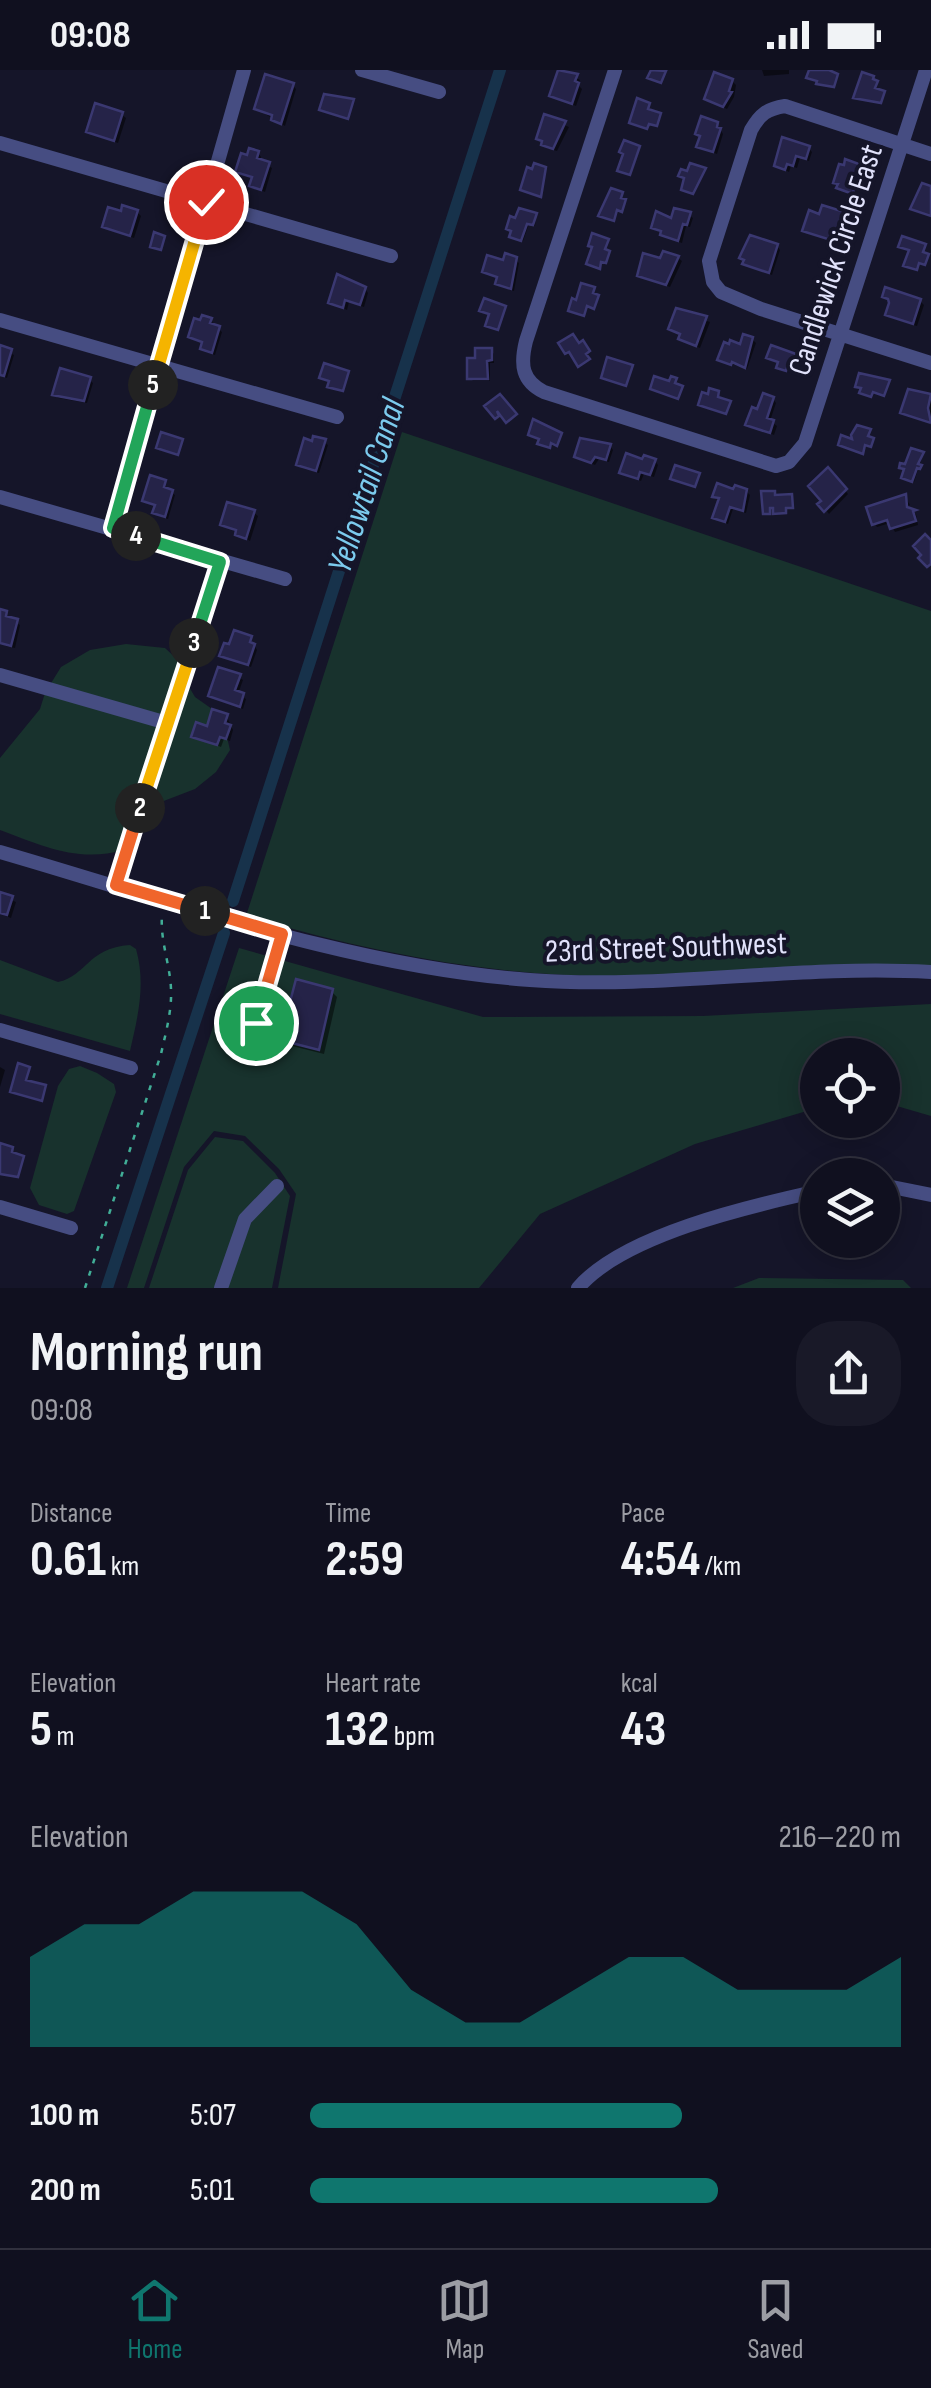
<!DOCTYPE html>
<meta charset="utf-8">
<style>
:root{--surface:#10101f;--page:#191928;--text:#f1f3f6;--muted:#9c9da4;--line:#30303d;--accent:#0f766e}
body{margin:0;font-family:"Sofia Sans Condensed",sans-serif;background:var(--page);color:var(--text);height:100vh;display:flex;flex-direction:column;font-size:38px;white-space:nowrap}
*{box-sizing:border-box;margin:0}
p{font-size:32px;color:var(--muted)}
.icon{flex:none;width:55px;height:55px;fill:none;stroke:currentColor;stroke-width:2;stroke-linecap:round;stroke-linejoin:round}
.map{position:relative;height:1218px;overflow:hidden}
.drawer{display:flex;flex-direction:column;background:var(--surface);flex:1}
.drawer>*{flex:none}
.buttons{position:absolute;left:800px;top:968px;display:grid;gap:20px}
.buttons a{display:grid;place-items:center;width:100px;height:100px;border-radius:50%;background:var(--surface);box-shadow:0 5px 25px #0003,0 0 0 2px var(--line);font-size:50px}
.pin{position:absolute;display:grid;place-items:center;width:85px;height:85px;color:#fff;margin:-42px;border:5px solid #fff;border-radius:50%;box-shadow:0 2px 10px #0007}
.km{position:absolute;width:50px;height:50px;margin:-25px;border-radius:50%;background:#222;color:#fff;font-size:28px;line-height:50px;text-align:center}
.round{display:grid;place-items:center;flex:none;width:105px;height:105px;border-radius:40px;background:var(--page)}
.headline{display:flex;align-items:center;justify-content:space-between;height:170px;padding:0 30px}
h1{font-size:55px;font-weight:700;line-height:75px}
.metrics{display:grid;grid-template-columns:repeat(3,1fr);gap:15px;height:170px;padding:10px 30px}
.metrics div{display:grid;align-content:center}
.metrics b{font-size:50px;font-weight:700}
.metrics small{font-size:28px;font-weight:400}
.metrics p{font-size:28px}
.chart{height:280px;padding:20px 30px}
.chart p{display:flex;justify-content:space-between}
.chart svg{width:100%;height:180px;margin-top:10px;fill:var(--accent);opacity:.7}
ul{padding:0 30px;list-style:none;font-size:32px}
li{display:grid;grid-template-columns:160px 120px 1fr;align-items:center;height:75px}
li i{height:25px;border-radius:12px;background:var(--accent)}
.status{display:flex;justify-content:space-between;align-items:center;height:70px;padding:0 50px;background:var(--surface);direction:ltr}
.status svg{height:28px;fill:currentColor}
.menu{display:flex;justify-content:space-around;align-items:center;height:140px;border-top:2px solid var(--line);background:var(--surface);font-size:28px;color:var(--muted)}
.menu a{display:grid;justify-items:center;gap:5px}
.menu .on{color:var(--accent)}
.map>svg:first-child{display:block}
</style>
<div class="status"><b>09:08</b><svg viewBox="0 0 49 12"><path d="M0 12V9h3v3zM5 12V6h3v6zM10 12V3h3v9zM15 12V0h3v12zM26 1h20v11H26zM47 4h2v5h-2z"/></svg></div>
<div class="map">
<svg width="931" height="1218" viewBox="0 0 931 1218">
<rect width="100%" height="100%" fill="#151529"/>
<path fill="#18322d" d="M402 362 931 541V896C831 889 734 904 635 906 501 909 373 883 246 846Z
M126 574 165 578 181 593 185 610 195 627 222 646 230 680 216 702 195 719 148 737 124 780C78 793 43 776 0 760V688L40 639 45 623 61 597 90 580Z
M130 875 136 879C146 914 138 946 130 981L0 944V890L58 912C87 906 87 878 130 875Z
M239 878 483 947 703 946 931 934V1046L883 1032 882 985H818L817 1038 695 1074 540 1144 479 1218H278L296 1124 279 1099 245 1066 214 1061 184 1097 144 1218H127Z
M80 996 97 1003 114 1014 116 1022 74 1141 67 1144 39 1135 30 1118 58 1016 69 999Z
M215 1067 243 1071 275 1103 290 1126 272 1218H149L188 1100Z
M759 1208 903 1210 911 1218H733Z"/>
<path fill="#0007" d="M560 0 580 10 578 15 582 19 576 36 551 25Z
M762 0H789V4L764 6Z
M732 11 736 15 734 27 727 39 707 29Z
M292 15 296 19 285 56 257 39Z
M122 45 126 48 118 73 88 62Z
M546 47 569 57 557 81 547 78 539 68Z
M717 54 723 64 717 84 699 76Z
M808 78 812 82 809 91 800 88 797 98 791 96 789 102 776 95Z
M258 83 261 87 260 91 272 98 265 122 252 116 254 109 237 101Z
M137 142 141 146 134 168 105 157Z
M689 145 693 148 690 157 686 156 682 173 667 168 654 158Z
M847 145 850 149 848 156 841 159 838 173 805 160 820 147Z
M536 146 535 156 529 154 523 171 512 166Z
M777 176 780 180 772 205 745 193Z
M678 188 682 191 670 217 639 205 662 191Z
M515 190 519 193 514 221 501 217 497 213 499 209 485 201Z
M365 219 368 223 364 237 349 232 347 240 331 232Z
M885 226 920 231 924 235 917 256 891 248 888 244 892 231Z
M678 241 710 252 700 278 685 272 682 265 671 258Z
M211 250 214 256 222 262 215 285 206 282 202 278 204 273 191 267Z
M752 269 756 273 747 299 720 290Z
M0 278 14 285 7 308 0 305Z
M491 280 494 284V293H490V311H473L470 308 477 291Z
M89 310 93 313 87 333 58 328 55 325Z
M910 322 931 327V354L903 342Z
M773 329 776 333 770 351 777 356 774 365 748 354Z
M324 372 328 375 319 403 302 398 298 394Z
M610 376 613 380 609 392 599 389 595 395 577 387Z
M923 384 914 412 905 409 906 400 903 399Z
M655 391 658 395 654 407 644 404 641 411 622 403 644 392Z
M828 400 848 424 829 444 821 434Z
M164 412 167 420 175 425 168 449 159 446 155 442 157 437 145 430Z
M746 421 750 425 746 443 733 439 728 454 715 448 719 430 715 426Z
M905 427 910 435 907 436 909 441 916 444 918 455 895 462 890 453 877 457 874 453Z
M254 443 258 446 250 471 223 454Z
M6 543 9 549 20 555 15 578 6 576 0 567V545Z
M250 568 257 580 251 597 222 585Z
M239 607 243 610 238 624 246 629 243 639 211 625Z
M227 647 233 660 230 671 224 669 221 677 194 666Z
M0 825 16 832 11 848 0 844Z
M331 921 337 927 324 984 288 975 283 969Z
M0 997 5 1000 0 1017Z"/>
<g fill="none" stroke-linecap="round" stroke-linejoin="round">
<path stroke="#17324b" stroke-width="12" d="M233 831 500 0
M107 1218 224 863"/>
</g>
<path fill="#252348" stroke="#3a3871" stroke-width="2.5" d="M558 0 578 4 575 11 579 13 572 34 549 26Z
M651 0 666 1 661 13 647 8Z
M809 0H829L838 4 834 17 816 14 817 11 806 8Z
M714 2 733 9 729 21 732 22 723 37 704 29Z
M862 2 874 6 873 9 878 11 875 18 885 21 881 33 853 28Z
M265 4 294 13 281 54 271 50 272 45 254 39Z
M324 24 354 29 348 49 319 40Z
M637 28 650 33 648 39 661 43 657 56 649 54 647 59 629 53Z
M95 33 123 42 114 71 86 62Z
M544 44 566 51 553 79 541 75 542 71 536 69Z
M701 46 718 52 717 57 721 58 713 82 696 77 700 66 695 64Z
M782 67 810 76 806 89 796 86 793 96 787 94 785 100 774 96Z
M624 70 640 76 630 105 617 101 623 84 619 82Z
M249 78 259 81 257 88 270 92 261 120 249 116 252 107 235 102 241 83 247 85Z
M845 89 859 94 853 124 836 118 838 114 833 113 839 94 844 95Z
M534 93 546 97 541 127 520 120 527 97 532 99Z
M690 93 706 98 693 124 681 120 684 108 678 106 681 99 687 101Z
M922 113 931 116V146L910 139Z
M611 118 623 122 621 128 626 129 622 142 617 140 614 151 598 146Z
M122 135 138 140 130 166 102 157 108 137 121 141Z
M822 135 848 143 845 153 838 156 834 171 802 161 809 140 819 144Z
M519 138 537 143 533 155 527 154 521 171 509 167 511 161 506 159 510 146 515 148Z
M674 138 691 142 687 155 683 154 678 171 660 165 661 161 651 158 656 141 671 148Z
M154 162 165 166 161 180 150 177Z
M592 163 609 169 605 179 610 181 606 193 601 192 600 199 586 194 592 177 588 176Z
M750 165 778 174 769 203 742 194 744 190 739 188Z
M902 166 926 174 923 182 929 184 925 195 919 193 917 200 903 196 909 180 898 177Z
M663 181 679 186 666 215 637 206 643 183 660 188Z
M505 183 517 187 511 219 495 214 497 207 482 202 487 185 503 190Z
M337 204 366 217 360 235 345 230 343 238 328 233Z
M581 213 595 217 593 223 599 225 594 239 587 236 584 246 568 241 572 228 576 230Z
M885 217 921 229 913 254 885 245 889 233 888 229 882 227Z
M484 228 506 236 498 260 485 256 489 244 479 241Z
M676 238 707 246 696 276 678 269 680 264 668 259Z
M202 245 212 248 210 253 220 256 212 283 200 279 202 272 188 267 194 248 200 250Z
M573 264 579 273 583 270 590 281 586 284 590 289 578 297 569 282 565 284 558 273Z
M743 264 753 267 745 298 732 292 731 295 717 290 724 272 729 274 730 270 740 274Z
M0 275 12 279 4 306 0 305Z
M771 275 799 285 795 298 788 295 786 301 776 298 778 292 766 288Z
M475 278H492V290L487 291 488 309H467V288H475Z
M607 287 633 295 626 316 601 308Z
M324 293 349 301 343 321 327 317 329 311 319 308Z
M60 298 91 307 84 331 52 325Z
M859 303 890 310 884 326 873 322 871 327 859 323 861 318 855 317Z
M654 306 669 311 671 306 677 308 675 313 683 316 678 329 650 319Z
M709 318 719 321 718 327 731 331 726 344 698 335 702 322 708 324Z
M908 319 931 324 928 338 931 353 900 343Z
M763 323 774 327 767 348 774 350 770 363 745 355 752 337 757 339Z
M500 324 517 344 506 353 497 341 499 346 495 349 484 336Z
M533 349 562 363 557 376 551 373 550 378 537 374 539 369 528 365Z
M857 355 871 359 868 366 874 368 871 377 865 375 863 384 838 375 841 365 852 369 851 365Z
M161 362 183 369 178 385 156 378Z
M313 366 326 369 316 401 296 395 304 368 312 371Z
M580 368 611 374 606 390 595 387 591 393 574 387Z
M911 378 924 382 918 394 922 395 920 399 917 398 912 412 901 408 904 399 899 398 900 393 905 394Z
M626 383 642 389 644 385 656 389 650 405 640 402 638 409 619 403Z
M675 395 700 403 695 417 670 409Z
M828 397 847 419 824 442 817 434 821 431 808 416Z
M150 405 166 410 164 417 173 420 165 447 152 443 155 435 142 431Z
M717 413 733 419 735 415 747 419 743 441 730 437 725 452 712 448 719 428 712 427Z
M761 421H775V425L792 424 793 438H786V443L773 444V438H770V444H763Z
M906 424 907 437 916 440 913 441 916 451 890 459 887 450 872 455 866 437Z
M227 432 255 440 246 469 235 465 236 460 220 455Z
M925 464 931 470V494L927 497 918 488 921 485 913 476Z
M0 539 7 541 6 546 18 549 11 576 0 573Z
M234 560 252 566 250 572 255 574 248 595 219 586 224 573 229 574Z
M218 597 241 604 235 620 244 623 240 637 208 626Z
M212 639 228 644 225 653 231 655 226 669 220 667 217 675 191 667 196 652 207 656Z
M0 822 13 826 7 845 0 843Z
M296 909 333 919 319 980 280 970Z
M18 993 30 997 26 1010 46 1015 42 1031 10 1022Z
M0 1073 13 1077 12 1082 24 1086 18 1107 0 1104Z"/>
<g fill="none" stroke-linecap="round" stroke-linejoin="round">
<path stroke="#41ae97" stroke-width="2.5" stroke-dasharray="5 8" stroke-linecap="butt" d="M85 1218 161 984C166 962 172 940 171 919 170 894 160 871 162 845"/>
<path stroke="#464d82" stroke-width="14" d="M362 0 439 22
M615 0 526 271C520 295 522 311 544 322L776 396 789 392 805 373 926 0
M0 73 391 186
M931 84 785 36C767 39 760 44 751 60L709 191 713 212 721 222 761 239 931 293
M0 250 337 347
M0 427 285 509
M113 459 244 0
M0 605 167 653
M0 782C173 832 350 897 530 910 664 920 797 894 931 902
M116 815 220 492
M256 953 282 863
M0 960 131 998
M882 1115 931 1125
M0 1137 71 1158
M221 1218 245 1149 277 1116
M578 1218C623 1165 750 1136 818 1121"/>
</g>
<g fill="none" stroke-linecap="round" stroke-linejoin="round">
<g stroke="#fff" stroke-width="20">
<path id="split-1" d="M205 841 282 864 256 953"/>
</g>
<g stroke="#fff" stroke-width="20">
<path id="split-2" d="M140 738 116 815 205 841"/>
</g>
<g stroke="#fff" stroke-width="20">
<path id="split-3" d="M140 738 194 573"/>
</g>
<g stroke="#fff" stroke-width="20">
<path id="split-4" d="M136 466 220 492 194 573"/>
</g>
<g stroke="#fff" stroke-width="20">
<path id="split-5" d="M136 466 113 458 153 315"/>
</g>
<g stroke="#fff" stroke-width="20">
<path id="split-6" d="M153 315 206 132"/>
</g>
<use href="#split-1" stroke="#f0652b" stroke-width="12"/>
<use href="#split-2" stroke="#f0652b" stroke-width="12"/>
<use href="#split-3" stroke="#f5b400" stroke-width="12"/>
<use href="#split-4" stroke="#22a559" stroke-width="12"/>
<use href="#split-5" stroke="#22a559" stroke-width="12"/>
<use href="#split-6" stroke="#f5b400" stroke-width="12"/>
</g>
<g text-anchor="middle" dominant-baseline="central" stroke-width="8" stroke-linejoin="round" paint-order="stroke">
<g font-size="32" fill="#e1e2fb" stroke="#151529">
<text transform="translate(836 190) rotate(-72)">Candlewick Circle East</text>
<text transform="translate(666 878) rotate(-2)">23rd Street Southwest</text>
</g>
<g font-size="35" font-style="italic" fill="#7ccbee" stroke="#151529">
<text transform="translate(367 416) rotate(-72)">Yellowtail Canal</text>
</g>
</g>
</svg>
<div class="buttons">
<a><svg class="icon" aria-label="locate" viewBox="0 0 24 24"><circle cx="12" cy="12" r="6"/><path d="M12 2v4M12 18v4M2 12h4M18 12h4"/></svg></a>
<a><svg class="icon" aria-label="layers" viewBox="0 0 24 24"><path d="M12 4l9 5-9 5-9-5zM3 14l9 5 9-5"/></svg></a>
</div>
<div class="pin" style="left:256px;top:953px;background:#1e9e55"><svg class="icon" aria-label="arrive" viewBox="0 0 24 24"><path d="M6 21V4h12l-3 4 3 4H6"/></svg></div>
<div class="pin" style="left:206px;top:132px;background:#d93025"><svg class="icon" aria-label="check" viewBox="0 0 24 24"><path d="M5 12l5 5 9-10"/></svg></div>
<b class="km" style="left:205px;top:841px">1</b>
<b class="km" style="left:140px;top:738px">2</b>
<b class="km" style="left:194px;top:573px">3</b>
<b class="km" style="left:136px;top:466px">4</b>
<b class="km" style="left:153px;top:315px">5</b>
</div>
<section class="drawer">
<div class="headline"><div><h1>Morning run</h1><p>09:08</p></div><a class="round"><svg class="icon" aria-label="share" viewBox="0 0 24 24"><path d="M12 15V3M7 8l5-5 5 5M5 13v7h14v-7"/></svg></a></div>
<div class="metrics">
<div><p>Distance</p><b>0.61<small> km</small></b></div>
<div><p>Time</p><b>2:59</b></div>
<div><p>Pace</p><b>4:54<small> /km</small></b></div>
</div>
<div class="metrics">
<div><p>Elevation</p><b>5<small> m</small></b></div>
<div><p>Heart rate</p><b>132<small> bpm</small></b></div>
<div><p>kcal</p><b>43</b></div>
</div>
<div class="chart"><p><span>Elevation</span>216–220 m</p>
<svg viewBox="0 0 160 44" preserveAspectRatio="none"><path d="M0 44V22L10 14L20 14L30 6L40 6L50 6L60 14L70 30L80 38L90 38L100 30L110 22L120 22L130 30L140 30L150 30L160 22V44z"/></svg>
</div>
<ul>
<li><b>100 m</b>5:07<i style="width:63%"></i></li>
<li><b>200 m</b>5:01<i style="width:69%"></i></li>
</ul>
</section>
<nav class="menu">
<a class="on"><svg class="icon" aria-label="home" viewBox="0 0 24 24"><path d="M3 11l9-7 9 7M6 9v11h12V9"/></svg>Home</a>
<a><svg class="icon" aria-label="map" viewBox="0 0 24 24"><path d="M3 6l6-2 6 2 6-2v14l-6 2-6-2-6 2zM9 4v14M15 6v14"/></svg>Map</a>
<a><svg class="icon" aria-label="saved" viewBox="0 0 24 24"><path d="M7 4h10v16l-5-4-5 4z"/></svg>Saved</a>
</nav>
